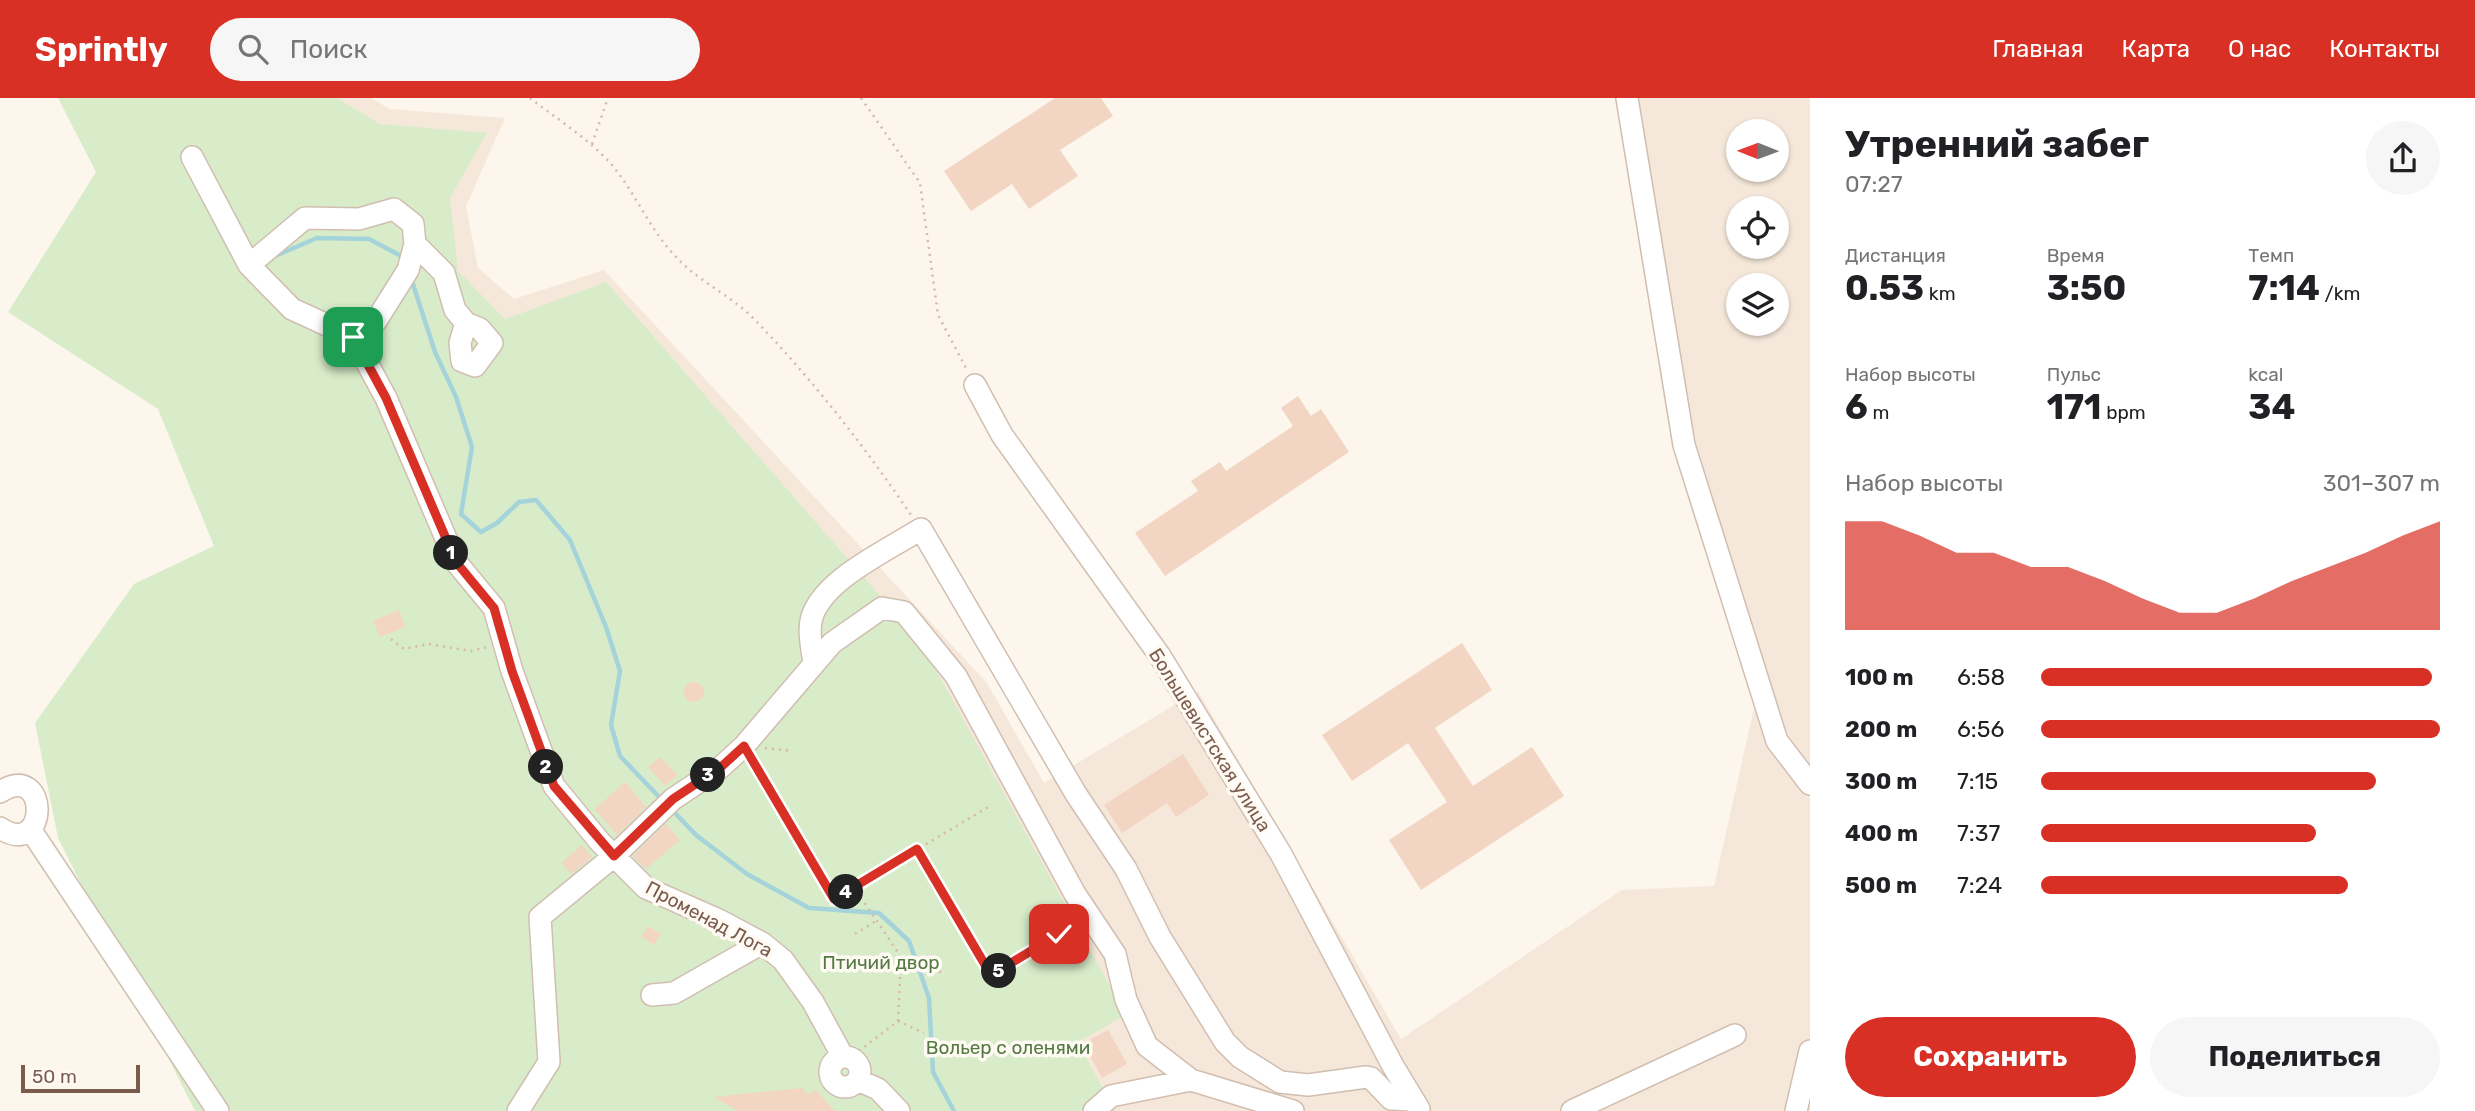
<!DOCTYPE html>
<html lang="ru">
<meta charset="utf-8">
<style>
:root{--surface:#fff;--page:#f6f6f6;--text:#202124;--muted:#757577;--accent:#d93025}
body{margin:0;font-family:Rubik,sans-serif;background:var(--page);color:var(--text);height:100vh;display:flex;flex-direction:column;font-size:26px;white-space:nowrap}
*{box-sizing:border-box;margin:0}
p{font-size:23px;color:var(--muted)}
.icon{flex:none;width:38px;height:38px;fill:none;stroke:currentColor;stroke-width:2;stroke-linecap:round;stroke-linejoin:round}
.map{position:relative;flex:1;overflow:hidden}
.details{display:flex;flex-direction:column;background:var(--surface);width:665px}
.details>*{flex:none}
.needle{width:46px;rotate:271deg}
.buttons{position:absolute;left:1726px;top:21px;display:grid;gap:14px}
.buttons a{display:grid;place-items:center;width:63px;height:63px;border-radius:50%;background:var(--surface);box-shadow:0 2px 5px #0004;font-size:35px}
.scale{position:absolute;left:21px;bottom:18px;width:119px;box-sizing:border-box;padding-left:7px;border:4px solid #7a5c4d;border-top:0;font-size:19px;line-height:24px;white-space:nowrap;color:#7a5c4d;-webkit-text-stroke:5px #fffaf3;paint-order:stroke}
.pin{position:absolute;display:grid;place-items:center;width:60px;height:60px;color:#fff;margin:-30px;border-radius:14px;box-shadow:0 4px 10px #0006}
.km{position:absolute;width:35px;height:35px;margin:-18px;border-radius:50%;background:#222;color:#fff;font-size:19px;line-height:35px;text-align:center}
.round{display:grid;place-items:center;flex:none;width:74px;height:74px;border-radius:37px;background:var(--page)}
.overview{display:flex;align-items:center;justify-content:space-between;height:119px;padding:0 35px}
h1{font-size:38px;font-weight:700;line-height:52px}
.metrics{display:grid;grid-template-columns:repeat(3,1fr);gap:10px;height:119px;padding:7px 35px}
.metrics div{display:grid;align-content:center}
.metrics b{font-size:35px;font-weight:700}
.metrics small{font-size:19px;font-weight:400}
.metrics p{font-size:19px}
.chart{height:196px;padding:14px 35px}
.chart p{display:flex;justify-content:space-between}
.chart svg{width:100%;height:126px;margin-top:7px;fill:var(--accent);opacity:.7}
.cta{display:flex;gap:14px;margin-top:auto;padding:14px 35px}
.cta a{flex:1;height:80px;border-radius:42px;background:var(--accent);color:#fff;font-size:28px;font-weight:700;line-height:80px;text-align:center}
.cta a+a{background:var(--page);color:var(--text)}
ul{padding:0 35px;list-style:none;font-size:23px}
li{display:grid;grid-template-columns:112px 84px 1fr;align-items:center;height:52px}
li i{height:18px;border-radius:9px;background:var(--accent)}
header{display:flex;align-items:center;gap:42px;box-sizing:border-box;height:98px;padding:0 35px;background:var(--accent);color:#fff}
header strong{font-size:33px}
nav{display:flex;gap:38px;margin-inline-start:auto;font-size:24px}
.search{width:490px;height:63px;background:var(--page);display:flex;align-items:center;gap:18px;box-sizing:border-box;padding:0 24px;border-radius:38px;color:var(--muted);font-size:26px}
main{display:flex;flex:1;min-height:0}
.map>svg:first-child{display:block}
</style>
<header>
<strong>Sprintly</strong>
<div class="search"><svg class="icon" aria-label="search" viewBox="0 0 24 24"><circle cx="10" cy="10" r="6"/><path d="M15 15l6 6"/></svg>Поиск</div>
<nav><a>Главная</a><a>Карта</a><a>О нас</a><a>Контакты</a></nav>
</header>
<main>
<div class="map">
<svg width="1810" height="1013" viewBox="0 0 1810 1013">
<rect width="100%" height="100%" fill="#fdf6ec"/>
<path fill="#f5e8da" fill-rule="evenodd" d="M99 0H371L390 11 505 20 466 108 478 170 514 201 604 172 987 585 1044 685 1198 593 1401 941 1622 792 1714 788 1757 597 1673 283 1630 0H1810V1013H320L449 817ZM1738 33H1776V72H1738ZM1738 110H1776V149H1738ZM1738 187H1776V226H1738Z"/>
<path fill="#d8ecc9" d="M58 0H337L380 26 487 35 450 100 458 173 505 221 606 184 903 524 925 552 1126 917 1078 944 1115 1013H195L58 740 35 625 134 486 214 448 158 311 8 214 96 74Z"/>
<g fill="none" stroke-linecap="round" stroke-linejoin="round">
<path stroke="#a5d3da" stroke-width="4.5" d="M275 158 317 140 369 141 403 159
M411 180 435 254 456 299 472 349 461 416 481 434 497 425 519 404 536 402 570 442 606 529 620 573 611 627 620 658 662 702
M674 714 696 737 747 776 809 810 879 815 909 843 929 900 933 974 954 1013"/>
</g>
<path fill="#f3d5c3" d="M1055 0H1101L1113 18 1060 52 1078 78 1029 111 1012 86 971 113 944 73Z
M1298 298 1311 318 1321 311 1349 354 1165 478 1135 435 1198 393 1191 383 1220 364 1226 373 1293 328 1281 310Z
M399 512 405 529 380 539 373 523Z
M1462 545 1492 592 1435 630 1473 688 1532 649 1564 698 1421 792 1389 742 1447 704 1408 645 1352 683 1322 637Z
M684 594a10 10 0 1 1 20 0a10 10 0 1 1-20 0Z
M1183 656 1209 697 1176 719 1167 705 1122 735 1104 707Z
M660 659 678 677 665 688 648 669Z
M625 684 646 709 617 737 595 711Z
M666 726 680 742 646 771 633 758Z
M582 747 592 759 571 776 561 765Z
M648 828 661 836 654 847 641 839Z
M1108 932 1127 966 1102 980 1083 945Z
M802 990 809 997 815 991 835 1013H739L713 999Z"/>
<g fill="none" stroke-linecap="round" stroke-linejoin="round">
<g stroke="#d1beb0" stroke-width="24">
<path id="minor" d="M1627 0 1684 347 1777 643 1810 686
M192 59 249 167 292 211 353 239 386 300 456 464 494 510 512 573 554 688 600 744 646 790 719 822 762 845 783 862 813 904 843 959
M415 146 444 175 455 212 466 225 480 231 492 245 475 268 462 263 460 245 466 225
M249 167 305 120 359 121 394 111 413 126 415 146 408 172 376 223 353 239
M975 287 1002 337 1160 558 1281 756 1393 968 1419 1011
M814 565C812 550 807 531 813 516 827 480 889 451 921 431L1076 696 1126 771 1160 839 1225 944 1240 959 1280 984 1308 987 1366 979 1371 980 1391 1001 1413 1002
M0 694C50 662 49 762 0 730
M30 731 218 1013
M652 897 674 895 762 845
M830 974a15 15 0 1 1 30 0a15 15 0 1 1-30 0Z
M858 982 878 991 899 1013
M518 1013 549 964 540 819 614 758 673 701 721 669 744 648 832 545 882 510 904 514 956 578 1075 796 1115 856 1126 902 1147 948 1191 982 1293 1013
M1094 1013 1111 998 1191 982
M1572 1013 1735 937
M1796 1013 1810 953"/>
</g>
<path stroke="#d9b8a5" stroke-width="2.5" stroke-dasharray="2 5" stroke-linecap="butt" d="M530 0C557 21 589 41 612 67 636 96 650 132 676 159 699 184 731 197 755 222 812 281 865 349 911 417
M861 0 920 85 938 217 967 272
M592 46 608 0
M391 541 404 551 429 546 471 553 487 549
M765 650 793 653
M753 663 834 801 853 789
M917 751 991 877 1059 836
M855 836 876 823
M901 859 854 789 990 708
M898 923 901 859 946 876
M859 953 898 923 924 935"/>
<use href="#minor" stroke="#fff" stroke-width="21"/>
</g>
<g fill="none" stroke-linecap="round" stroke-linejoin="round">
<g stroke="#fff" stroke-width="14">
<path id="route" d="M353 239 386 300 456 464 494 510 512 573 554 688 614 758 673 701 721 669 744 648 834 801 917 751 991 877 1059 836"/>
</g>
<use href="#route" stroke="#d93025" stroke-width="9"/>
</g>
<g text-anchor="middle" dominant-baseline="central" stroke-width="7" stroke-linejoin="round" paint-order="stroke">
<g font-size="19" fill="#7a5c4d" stroke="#fffaf3">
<text transform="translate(1210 642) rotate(58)">Большевистская улица</text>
<text transform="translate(709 821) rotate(28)">Променад Лога</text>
</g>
<g font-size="19" fill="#537a41" stroke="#fffaf3">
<text x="881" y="864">Птичий двор</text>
<text x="1008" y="949">Вольер с оленями</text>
</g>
</g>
</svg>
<div class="buttons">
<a><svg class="needle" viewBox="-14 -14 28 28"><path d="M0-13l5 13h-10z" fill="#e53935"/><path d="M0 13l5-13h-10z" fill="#757577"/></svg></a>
<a><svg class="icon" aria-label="locate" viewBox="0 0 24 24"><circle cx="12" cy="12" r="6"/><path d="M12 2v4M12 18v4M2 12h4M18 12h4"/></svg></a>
<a><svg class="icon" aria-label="layers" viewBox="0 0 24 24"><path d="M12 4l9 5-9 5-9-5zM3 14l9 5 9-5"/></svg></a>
</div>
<div class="scale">50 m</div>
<div class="pin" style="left:353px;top:239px;background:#1e9e55"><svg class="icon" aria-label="arrive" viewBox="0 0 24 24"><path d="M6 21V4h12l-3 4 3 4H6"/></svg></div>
<div class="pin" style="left:1059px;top:836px;background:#d93025"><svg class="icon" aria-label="check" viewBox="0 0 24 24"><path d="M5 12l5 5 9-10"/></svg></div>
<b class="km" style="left:451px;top:455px">1</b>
<b class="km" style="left:546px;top:669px">2</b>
<b class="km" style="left:708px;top:677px">3</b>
<b class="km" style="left:846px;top:794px">4</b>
<b class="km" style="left:999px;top:873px">5</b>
</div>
<section class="details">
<div class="overview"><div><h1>Утренний забег</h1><p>07:27</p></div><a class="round"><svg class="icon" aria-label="share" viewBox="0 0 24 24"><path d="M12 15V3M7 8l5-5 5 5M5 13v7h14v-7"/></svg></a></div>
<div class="metrics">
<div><p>Дистанция</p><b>0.53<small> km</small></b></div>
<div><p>Время</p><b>3:50</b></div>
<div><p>Темп</p><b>7:14<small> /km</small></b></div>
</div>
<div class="metrics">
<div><p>Набор высоты</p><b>6<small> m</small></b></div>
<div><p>Пульс</p><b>171<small> bpm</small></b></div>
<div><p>kcal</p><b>34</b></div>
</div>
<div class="chart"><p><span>Набор высоты</span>301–307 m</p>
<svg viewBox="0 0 160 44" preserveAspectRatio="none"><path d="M0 44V6L10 6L20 11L30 17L40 17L50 22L60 22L70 27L80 33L90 38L100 38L110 33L120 27L130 22L140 17L150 11L160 6V44z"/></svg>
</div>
<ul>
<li><b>100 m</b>6:58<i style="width:98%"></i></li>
<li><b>200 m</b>6:56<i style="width:100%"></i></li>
<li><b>300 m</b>7:15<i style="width:84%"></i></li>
<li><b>400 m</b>7:37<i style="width:69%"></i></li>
<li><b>500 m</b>7:24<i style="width:77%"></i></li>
</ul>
<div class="cta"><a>Сохранить</a><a>Поделиться</a></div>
</section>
</main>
